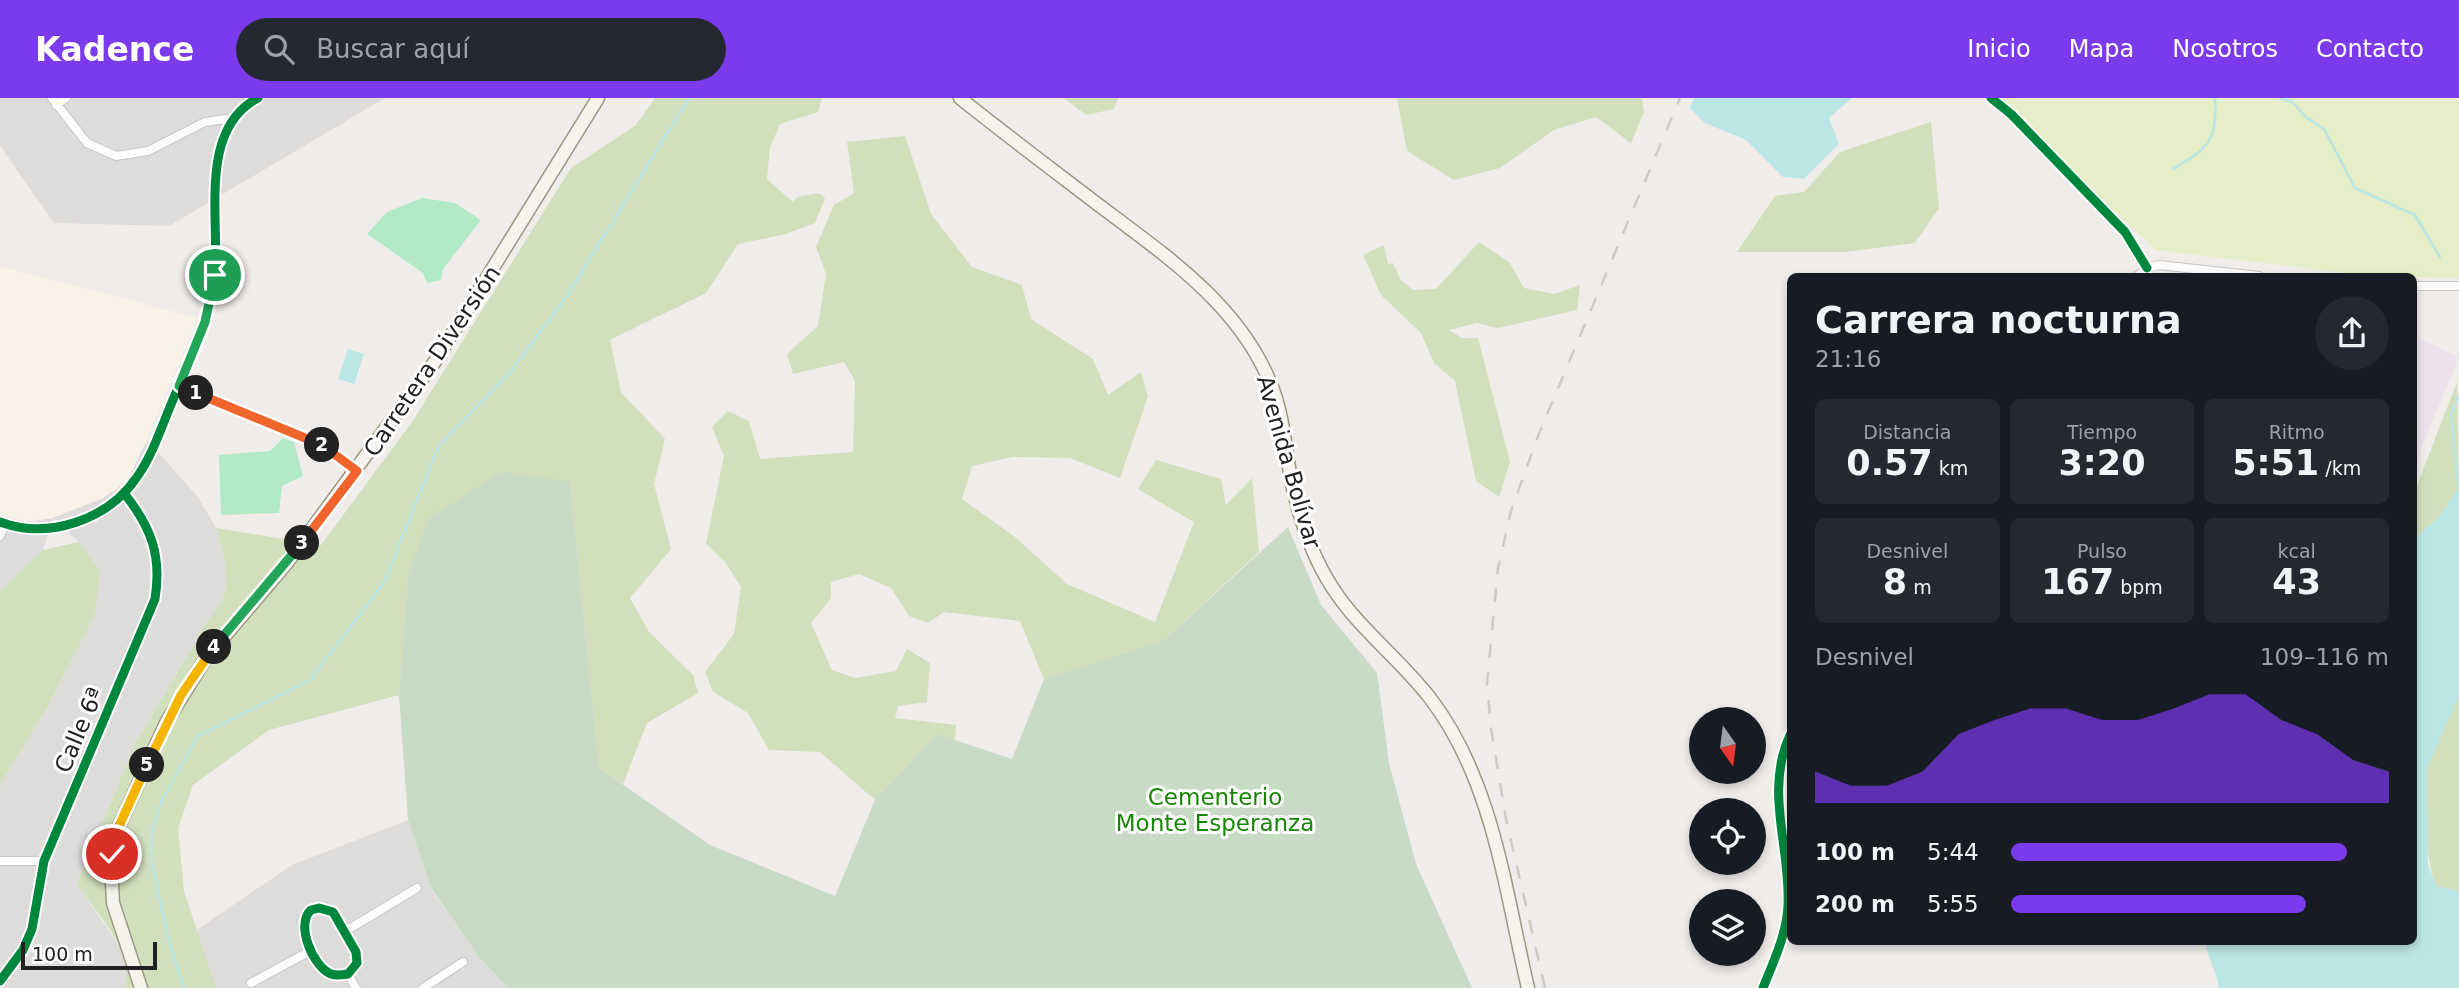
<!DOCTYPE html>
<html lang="es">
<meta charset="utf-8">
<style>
:root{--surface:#171b24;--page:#242831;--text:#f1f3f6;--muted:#9ea1a6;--accent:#7c3aed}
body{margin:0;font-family:"DejaVu Sans",sans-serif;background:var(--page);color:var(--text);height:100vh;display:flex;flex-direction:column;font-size:26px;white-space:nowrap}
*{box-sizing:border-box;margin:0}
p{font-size:23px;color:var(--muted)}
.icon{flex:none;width:38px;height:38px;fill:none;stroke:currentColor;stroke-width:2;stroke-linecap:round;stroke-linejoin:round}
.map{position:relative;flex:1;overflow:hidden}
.drawer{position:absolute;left:1787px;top:175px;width:630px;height:672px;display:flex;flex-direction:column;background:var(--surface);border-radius:10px;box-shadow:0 4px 10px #0003}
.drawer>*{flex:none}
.needle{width:46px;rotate:166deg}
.fabs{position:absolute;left:1689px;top:609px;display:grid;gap:14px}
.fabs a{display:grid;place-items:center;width:77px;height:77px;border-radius:50%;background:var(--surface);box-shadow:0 4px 10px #0003;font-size:35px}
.scale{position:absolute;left:21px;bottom:18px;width:136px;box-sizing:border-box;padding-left:7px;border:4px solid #212121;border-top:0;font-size:19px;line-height:24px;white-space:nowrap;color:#212121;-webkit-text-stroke:5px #fff;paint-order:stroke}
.pin{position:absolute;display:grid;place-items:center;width:60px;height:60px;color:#fff;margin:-30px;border:4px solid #fff;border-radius:50%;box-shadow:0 2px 7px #0007}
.km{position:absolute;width:35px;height:35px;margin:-18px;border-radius:50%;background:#222;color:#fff;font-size:19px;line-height:35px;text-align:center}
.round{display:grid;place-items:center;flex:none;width:74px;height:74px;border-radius:37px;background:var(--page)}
.head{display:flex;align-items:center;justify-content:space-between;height:119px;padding:0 28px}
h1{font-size:38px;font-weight:600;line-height:52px}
.metrics{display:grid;grid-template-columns:repeat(3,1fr);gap:10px;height:119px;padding:7px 28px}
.metrics div{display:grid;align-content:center;border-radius:10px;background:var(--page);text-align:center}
.metrics b{font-size:35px;font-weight:600}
.metrics small{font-size:19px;font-weight:400}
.metrics p{font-size:19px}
.chart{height:196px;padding:14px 28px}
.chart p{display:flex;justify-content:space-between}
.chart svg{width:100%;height:126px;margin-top:7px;fill:var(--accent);opacity:.7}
ul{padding:0 28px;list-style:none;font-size:23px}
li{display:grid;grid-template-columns:112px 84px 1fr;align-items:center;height:52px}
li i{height:18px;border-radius:9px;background:var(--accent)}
header{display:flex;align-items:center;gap:42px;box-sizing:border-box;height:98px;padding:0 35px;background:var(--accent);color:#fff}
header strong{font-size:33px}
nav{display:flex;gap:38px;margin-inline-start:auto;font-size:24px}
.search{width:490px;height:63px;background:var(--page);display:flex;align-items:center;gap:18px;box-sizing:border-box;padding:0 24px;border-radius:38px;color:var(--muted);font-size:26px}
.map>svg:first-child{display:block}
</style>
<header>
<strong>Kadence</strong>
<div class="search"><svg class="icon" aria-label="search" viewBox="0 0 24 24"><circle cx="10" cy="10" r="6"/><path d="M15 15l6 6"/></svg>Buscar aquí</div>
<nav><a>Inicio</a><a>Mapa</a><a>Nosotros</a><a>Contacto</a></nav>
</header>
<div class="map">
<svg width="2459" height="890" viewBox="0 0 2459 890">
<rect width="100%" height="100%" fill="#efecea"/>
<path fill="#dedcdb" d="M0 0H385L169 128 54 125 0 48Z
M147 342 198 399 216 430 227 476 223 506 210 519 135 646 77 786 122 852 128 878 125 890H0V687L45 613 95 517 79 444 53 420 43 452 0 493V417L26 424 52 420 103 400 126 384Z
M408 722 430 789 477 857 508 890H216L195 833 292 767Z"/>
<path fill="#ede2eb" d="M2413 237 2459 259 2413 370Z"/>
<path fill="#f8f3e6" d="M0 168 198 220 147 342 126 384 103 400 52 420 26 424 0 417Z"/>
<path fill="#e5eec6" d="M1994 0H2459V180L2370 178 2156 152Z"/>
<path fill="#d1dfbd" d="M655 0H822L818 14 780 26 770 50 767 81 793 104 797 99 819 95 825 100 815 125 786 136 738 146 706 195 610 242 621 294 665 341 654 386 671 451 630 500 649 534 693 577 698 595 647 625 623 686 599 670 570 384 408 477 399 597 269 632 193 687 178 730 184 793 216 890H125C135 853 96 815 77 786L135 646 210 519C237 492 224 463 216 430L321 447 412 324 571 70 636 27Z
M1064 0H1118L1114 11 1086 17Z
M1397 0H1642L1644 14 1631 45 1596 19 1554 32 1500 70 1454 82 1407 53Z
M1931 24 1939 110 1915 145 1844 154H1737L1775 98 1804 94 1840 54Z
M905 38 931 116 972 169 1022 187 1031 221 1093 261 1108 297 1141 274 1148 298 1120 380 1070 360 1012 359 972 368 962 401 1015 439 1067 486 1155 524 1194 424 1138 391 1156 362 1221 381 1226 407 1252 380 1259 454 1163 543 1044 581 1020 523 944 514 928 525 909 518 891 490 859 476 831 484V500L811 525 832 572 855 580 896 573 907 551 930 565 927 604 898 608 895 620 956 627 955 643 936 637 875 702 820 654 769 652 748 615 713 594 705 574 734 536 741 489 725 464 706 446 724 358 712 329 728 313 749 323 760 361 853 354 855 283 844 264 793 276 787 256 818 228 826 176 816 149 834 107 854 95 847 44Z
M1479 144 1509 164 1524 190 1554 196 1580 187 1577 212 1498 230 1477 225 1449 232 1462 240H1478L1510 364 1499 399 1476 383 1455 283 1434 265 1421 235 1381 197 1363 157 1384 147 1388 166 1393 165 1401 182 1413 192 1436 191Z
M2457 284 2459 390 2438 420 2416 439 2413 437V398Z
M79 444 100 473 95 517 45 613 0 687V493L43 452Z
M2459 598V793L2436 788C2426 762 2420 696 2427 669 2434 645 2448 621 2459 598Z"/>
<path fill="#c8dbc5" d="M502 374 570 384 599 670 710 747 835 798 875 702 937 636 1012 661 1044 581 1163 543 1288 429 1321 507 1377 575 1389 665 1416 766 1472 890H508L477 857 430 788 408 722 399 597 408 477 429 420Z"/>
<path fill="#b1eac5" d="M422 100 455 105 481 122 443 171 441 182 427 185 423 175 367 136 387 114Z
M283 340 294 344 303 378 282 388 279 415 221 417 219 357 270 353Z"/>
<path fill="#bae6e5" d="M1694 0H1852L1829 20 1839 46 1804 81 1783 79 1746 42 1705 25 1690 10Z
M348 251 364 256 354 286 338 281Z
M2459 389V598L2427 670 2428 766 2436 788 2459 793V890H2218C2220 879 2207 862 2206 844H2413L2416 439 2438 420Z"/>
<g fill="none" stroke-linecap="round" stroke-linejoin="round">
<path stroke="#bae6e5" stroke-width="2.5" d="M2280 0 2292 4 2306 19 2324 31 2355 90 2415 117 2440 159
M2173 71C2209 50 2217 43 2215 0
M2459 389 2451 317 2459 298
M184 890 170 848 152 766 151 736 162 702 198 638 310 582 385 483 438 349 512 272 565 201 689 0"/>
<g stroke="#c6c5c4" stroke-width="10">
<path id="minor" d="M52 0 87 45 116 58 148 53 205 24 233 20
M1991 0 2011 16 2125 134 2147 170
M56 7 66 0
M2137 178 2147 170 2159 167 2259 178
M2413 188H2459
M179 288 330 350 357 373
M0 424C48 442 108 422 137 379 154 355 163 324 175 297 189 264 206 229 213 192 224 135 193 34 258 0
M0 438 6 426
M0 763H44
M319 810 333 814 356 854 357 865 348 876C342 877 336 878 331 876 313 869 295 826 311 812Z
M344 834 417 790
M348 876 356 890
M0 883 23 852 32 831 44 763 155 501C162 457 151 429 124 395
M251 885 312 852
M423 890 463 864
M1763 890C1773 865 1787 835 1788 808 1791 749 1764 694 1790 637"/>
</g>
<g stroke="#9b9780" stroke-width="15">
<path id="secondary" d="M960 0C1006 37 1053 72 1100 108 1165 157 1238 206 1270 284 1284 316 1285 352 1292 386 1300 422 1312 458 1332 489 1358 530 1400 561 1430 600 1493 682 1505 792 1528 890
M141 890 113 805 111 766 119 728 167 623 206 560 286 466 436 262 598 0"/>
</g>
<use href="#minor" stroke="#fdfcfc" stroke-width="8"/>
<use href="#secondary" stroke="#f5f3ec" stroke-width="12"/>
<path stroke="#cbcbcb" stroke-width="2.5" stroke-dasharray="14 14" stroke-linecap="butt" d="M1545 890 1506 721 1491 630 1487 586 1498 470 1511 413 1538 338 1680 0"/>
<g stroke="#fff" stroke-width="13">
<path id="cycleway" d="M1991 0 2011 16 2125 134 2147 170
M0 424C48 442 108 422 137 379 154 355 163 324 175 297 189 264 206 229 213 192 224 135 193 34 258 0
M319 810 333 814 356 854 357 865 348 876C342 877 336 878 331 876 313 869 295 826 311 812Z
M0 883 23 852 32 831 44 763 155 501C162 457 151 429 124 395
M1763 890C1773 865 1787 835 1788 808 1791 749 1764 694 1790 637"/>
</g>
<use href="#cycleway" stroke="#00873e" stroke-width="9"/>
</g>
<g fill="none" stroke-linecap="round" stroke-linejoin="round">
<g stroke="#fff" stroke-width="14">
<path id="split-1" d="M196 295 179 288 205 224 215 177"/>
</g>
<g stroke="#fff" stroke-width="14">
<path id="split-2" d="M196 295 322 347"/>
</g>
<g stroke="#fff" stroke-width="14">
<path id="split-3" d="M302 445 357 373 322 347"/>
</g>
<g stroke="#fff" stroke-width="14">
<path id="split-4" d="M214 549 302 445"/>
</g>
<g stroke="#fff" stroke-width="14">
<path id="split-5" d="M147 667 181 597 214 549"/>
</g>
<g stroke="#fff" stroke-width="14">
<path id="split-6" d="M112 756 119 728 147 667"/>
</g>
<use href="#split-1" stroke="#22a559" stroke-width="9"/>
<use href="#split-2" stroke="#f0652b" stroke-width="9"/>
<use href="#split-3" stroke="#f0652b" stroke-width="9"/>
<use href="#split-4" stroke="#22a559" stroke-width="9"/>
<use href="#split-5" stroke="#f5b400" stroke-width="9"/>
<use href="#split-6" stroke="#f5b400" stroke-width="9"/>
</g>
<g text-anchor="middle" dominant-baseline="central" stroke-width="6" stroke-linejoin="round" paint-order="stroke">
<g font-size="23" fill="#212121" stroke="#fff">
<text transform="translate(432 263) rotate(-56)">Carretera Diversión</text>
<text transform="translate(1289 364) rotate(74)">Avenida Bolívar</text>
<text transform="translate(79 632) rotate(-67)">Calle 6ª</text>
</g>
<g font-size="23" fill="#168702" stroke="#fff">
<text x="1215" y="699">Cementerio<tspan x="1215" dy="26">Monte Esperanza</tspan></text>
</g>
</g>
</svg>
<div class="fabs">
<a><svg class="needle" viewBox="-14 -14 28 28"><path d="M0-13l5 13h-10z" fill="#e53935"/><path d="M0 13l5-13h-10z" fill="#9ea1a6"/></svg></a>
<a><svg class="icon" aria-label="locate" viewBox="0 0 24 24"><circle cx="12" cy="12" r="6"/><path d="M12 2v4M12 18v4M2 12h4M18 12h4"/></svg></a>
<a><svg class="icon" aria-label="layers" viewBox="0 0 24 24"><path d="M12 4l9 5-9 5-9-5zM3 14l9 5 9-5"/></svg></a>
</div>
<div class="scale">100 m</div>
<div class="pin" style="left:215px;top:177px;background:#1e9e55"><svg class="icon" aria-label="arrive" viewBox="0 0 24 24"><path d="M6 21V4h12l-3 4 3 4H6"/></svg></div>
<div class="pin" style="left:112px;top:756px;background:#d93025"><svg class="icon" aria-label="check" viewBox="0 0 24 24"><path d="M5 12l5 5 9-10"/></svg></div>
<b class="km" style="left:196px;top:295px">1</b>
<b class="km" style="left:322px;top:347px">2</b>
<b class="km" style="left:302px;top:445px">3</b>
<b class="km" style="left:214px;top:549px">4</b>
<b class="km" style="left:147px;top:667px">5</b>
<section class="drawer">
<div class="head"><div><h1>Carrera nocturna</h1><p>21:16</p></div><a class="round"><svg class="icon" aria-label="share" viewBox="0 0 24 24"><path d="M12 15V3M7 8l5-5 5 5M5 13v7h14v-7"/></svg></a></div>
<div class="metrics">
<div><p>Distancia</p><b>0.57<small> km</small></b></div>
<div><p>Tiempo</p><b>3:20</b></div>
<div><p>Ritmo</p><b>5:51<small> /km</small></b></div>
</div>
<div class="metrics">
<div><p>Desnivel</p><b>8<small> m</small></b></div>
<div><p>Pulso</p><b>167<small> bpm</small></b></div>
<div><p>kcal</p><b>43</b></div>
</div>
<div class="chart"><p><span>Desnivel</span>109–116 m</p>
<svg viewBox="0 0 160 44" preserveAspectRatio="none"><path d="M0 44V33L10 38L20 38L30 33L40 20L50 15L60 11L70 11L80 15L90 15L100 11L110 6L120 6L130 15L140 20L150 29L160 33V44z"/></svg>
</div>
<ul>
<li><b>100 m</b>5:44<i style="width:89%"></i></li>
<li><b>200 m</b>5:55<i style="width:78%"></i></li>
</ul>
</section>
</div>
